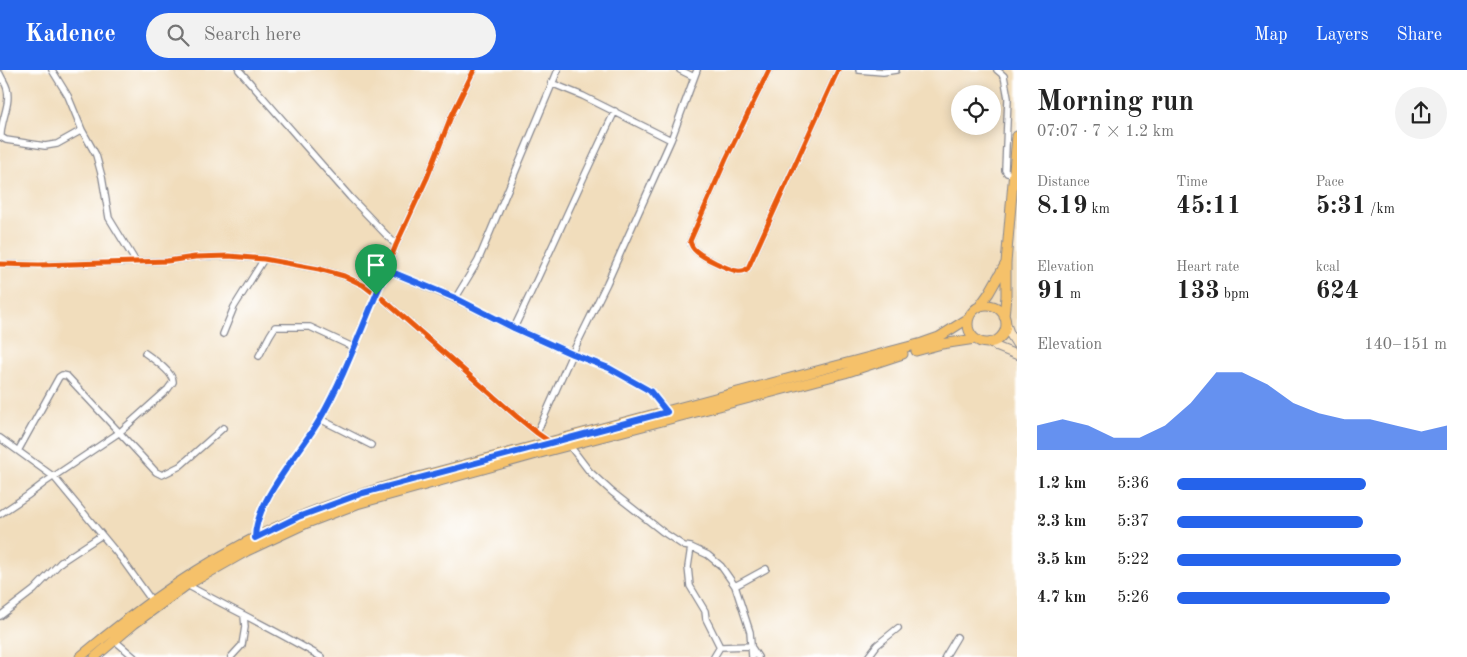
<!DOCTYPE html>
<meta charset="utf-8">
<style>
:root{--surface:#fff;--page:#f2f2f2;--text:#222;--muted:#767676;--accent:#2563eb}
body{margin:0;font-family:"Old Standard TT",serif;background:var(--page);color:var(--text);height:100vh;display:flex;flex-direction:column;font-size:19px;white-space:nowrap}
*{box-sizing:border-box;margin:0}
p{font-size:16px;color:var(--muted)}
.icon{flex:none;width:28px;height:28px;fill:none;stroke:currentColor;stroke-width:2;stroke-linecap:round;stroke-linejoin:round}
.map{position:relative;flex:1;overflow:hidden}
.details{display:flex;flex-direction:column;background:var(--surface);width:450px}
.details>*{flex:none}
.buttons{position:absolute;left:951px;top:15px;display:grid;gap:10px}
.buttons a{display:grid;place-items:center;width:50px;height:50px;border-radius:50%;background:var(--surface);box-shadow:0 2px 12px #0003;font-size:25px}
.pin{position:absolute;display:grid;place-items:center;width:42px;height:42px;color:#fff;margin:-51px -21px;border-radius:50% 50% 50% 0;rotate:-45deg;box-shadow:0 0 5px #0007}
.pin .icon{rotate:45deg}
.round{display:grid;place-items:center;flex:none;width:52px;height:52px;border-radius:26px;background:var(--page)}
.overview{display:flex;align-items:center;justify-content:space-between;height:85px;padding:0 20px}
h1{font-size:28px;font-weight:700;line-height:38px}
.stats{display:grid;grid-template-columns:repeat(3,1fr);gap:8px;height:85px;padding:5px 20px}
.stats div{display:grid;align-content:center}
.stats b{font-size:25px;font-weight:700}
.stats small{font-size:14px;font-weight:400}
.stats p{font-size:14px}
.chart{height:140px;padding:10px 20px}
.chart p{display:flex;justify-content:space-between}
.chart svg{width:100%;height:90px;margin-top:5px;fill:var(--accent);opacity:.7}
ul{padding:0 20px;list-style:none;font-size:16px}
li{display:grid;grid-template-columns:80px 60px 1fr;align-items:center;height:38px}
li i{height:12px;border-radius:6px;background:var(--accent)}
header{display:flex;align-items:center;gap:30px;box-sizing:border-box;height:70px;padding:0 25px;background:var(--accent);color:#fff}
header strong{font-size:24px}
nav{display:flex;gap:28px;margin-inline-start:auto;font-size:18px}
.search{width:350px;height:45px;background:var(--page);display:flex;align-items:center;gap:12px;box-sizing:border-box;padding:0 18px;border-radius:28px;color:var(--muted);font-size:19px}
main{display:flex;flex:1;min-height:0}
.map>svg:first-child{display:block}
</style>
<header>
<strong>Kadence</strong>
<div class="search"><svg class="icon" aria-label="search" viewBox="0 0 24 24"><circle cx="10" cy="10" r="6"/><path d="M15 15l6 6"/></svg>Search here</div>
<nav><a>Map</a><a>Layers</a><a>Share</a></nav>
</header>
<main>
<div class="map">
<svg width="1017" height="587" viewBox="0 0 1017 587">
<rect width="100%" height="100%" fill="#fff"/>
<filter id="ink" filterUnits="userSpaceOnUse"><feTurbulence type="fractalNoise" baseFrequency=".02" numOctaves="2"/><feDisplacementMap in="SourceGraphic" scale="10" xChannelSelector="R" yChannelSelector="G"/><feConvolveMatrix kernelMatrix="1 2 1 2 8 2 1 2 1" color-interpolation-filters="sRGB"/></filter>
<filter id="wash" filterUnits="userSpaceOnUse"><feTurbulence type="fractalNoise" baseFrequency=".0096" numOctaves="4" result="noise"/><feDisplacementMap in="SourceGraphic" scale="20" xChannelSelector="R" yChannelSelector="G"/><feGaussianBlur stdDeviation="1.12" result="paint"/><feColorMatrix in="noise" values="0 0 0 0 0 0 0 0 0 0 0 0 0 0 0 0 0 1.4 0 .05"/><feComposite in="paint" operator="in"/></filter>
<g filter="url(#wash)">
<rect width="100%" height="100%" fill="#f1ddbc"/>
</g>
<g filter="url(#ink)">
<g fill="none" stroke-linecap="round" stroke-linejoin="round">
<g stroke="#86868d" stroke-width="8">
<path id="street" d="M52 0 68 26 82 60
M239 0 350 127 396 175
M680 0 694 7
M769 0 726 89 690 171C691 175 692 178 696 181 704 188 727 199 737 201 742 202 745 201 748 198L838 0
M859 0 883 2 896 0
M997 0 1004 6 1008 28 1005 100 1007 103 1013 104
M0 4C2 9 6 14 7 19 11 35 0 51 1 67L6 70 45 76 57 74 82 60 96 85 102 107 109 148 136 192
M551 13 583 26 671 70
M0 194 39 195 167 191 195 187 229 186 264 189 319 199 344 206 363 215 376 225V223L516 346 537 363 550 372
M387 200 455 229 514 258 572 284 609 298 650 321 667 341
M455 229 478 191 558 0
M514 258C549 186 580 113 615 41
M223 264 234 237 264 189
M259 286 270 265 275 257H310L355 278
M320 349 371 375
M537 363 572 284 607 213 671 70 697 0
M0 368 54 407 121 488 152 531
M570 376 589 401 612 422 663 462 684 476 691 477 708 485 721 496 735 516 750 562 752 587
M18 381 59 307 62 305 67 306 156 402 162 405 180 396 223 358
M0 444 27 426 44 413 120 362 168 319C169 317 172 314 173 312 174 303 152 288 145 283
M255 468 259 445 275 415 320 349 355 278 396 175 427 108 450 49 474 0
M691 477 688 497 690 516 705 541 706 549 720 577
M187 515C231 539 277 561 321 587
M735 516 766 499
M0 546 34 520 61 492 102 465
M114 570 134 587
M752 578 758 587
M231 587 242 575 245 557 244 546
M714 587 720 577 751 576
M868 587 877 575 898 558
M945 587 957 567"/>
</g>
<g stroke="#86868d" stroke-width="10">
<path id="secondary" d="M1006 253 1010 264 1017 275
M991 272 997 277 1017 285"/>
</g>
<g stroke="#86868d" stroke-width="11">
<path id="primary" d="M968 254a19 19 0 1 1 38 0a19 19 0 1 1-38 0Z
M979 237 989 223 1006 193
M1004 247 1006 226V193L1017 66
M916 281 942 274 975 269
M80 587C146 531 218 481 299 447 334 432 370 421 407 410L922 273 939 267 969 248
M95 587 134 554 187 515 247 481 307 453 357 434 544 382 845 303 903 284"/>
</g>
<use href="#street" stroke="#fff" stroke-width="5.5"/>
<use href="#secondary" stroke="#fbe6c4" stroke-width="8"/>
<use href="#primary" stroke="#f5c16b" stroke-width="9"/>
<g stroke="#fff" stroke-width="8">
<path id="cycleway" d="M769 0 726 89 690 171C691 175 692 178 696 181 704 188 727 199 737 201 742 202 745 201 748 198L838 0
M0 194 39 195 167 191 195 187 229 186 264 189 319 199 344 206 363 215 376 225V223L516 346 537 363 550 372
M255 468 259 445 275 415 320 349 355 278 396 175 427 108 450 49 474 0"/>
</g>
<use href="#cycleway" stroke="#e8590c" stroke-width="5"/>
</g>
</g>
<g fill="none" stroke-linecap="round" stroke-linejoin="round" filter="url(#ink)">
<g stroke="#fff" stroke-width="10">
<path id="route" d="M387 200 455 228 514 258 572 284 609 298 650 321 667 342 363 423 298 447 255 468C255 431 301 382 320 349 347 302 364 250 387 200Z"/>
</g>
<use href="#route" stroke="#2563eb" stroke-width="6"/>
</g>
</svg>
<div class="buttons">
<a><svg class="icon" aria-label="locate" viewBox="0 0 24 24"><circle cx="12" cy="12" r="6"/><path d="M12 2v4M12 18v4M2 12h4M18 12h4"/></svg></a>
</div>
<div class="pin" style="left:376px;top:225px;background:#1e9e55"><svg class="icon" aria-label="arrive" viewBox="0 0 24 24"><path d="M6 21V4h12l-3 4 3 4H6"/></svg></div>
</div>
<section class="details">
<div class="overview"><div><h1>Morning run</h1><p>07:07 · 7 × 1.2 km</p></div><a class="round"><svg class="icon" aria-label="share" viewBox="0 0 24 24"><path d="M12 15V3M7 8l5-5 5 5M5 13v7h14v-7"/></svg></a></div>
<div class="stats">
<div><p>Distance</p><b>8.19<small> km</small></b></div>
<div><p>Time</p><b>45:11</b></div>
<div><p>Pace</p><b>5:31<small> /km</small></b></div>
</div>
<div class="stats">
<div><p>Elevation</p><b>91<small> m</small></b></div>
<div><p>Heart rate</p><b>133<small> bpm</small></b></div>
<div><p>kcal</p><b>624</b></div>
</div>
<div class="chart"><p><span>Elevation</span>140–151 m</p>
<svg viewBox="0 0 160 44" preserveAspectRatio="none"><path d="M0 44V32L10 29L20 32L30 38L40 38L50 32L60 21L70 6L80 6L90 12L100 21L110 26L120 29L130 29L140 32L150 35L160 32V44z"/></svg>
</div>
<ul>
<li><b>1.2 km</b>5:36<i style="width:70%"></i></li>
<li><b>2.3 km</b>5:37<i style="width:69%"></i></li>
<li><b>3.5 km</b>5:22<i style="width:83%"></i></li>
<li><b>4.7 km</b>5:26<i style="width:79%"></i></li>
</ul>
</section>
</main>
